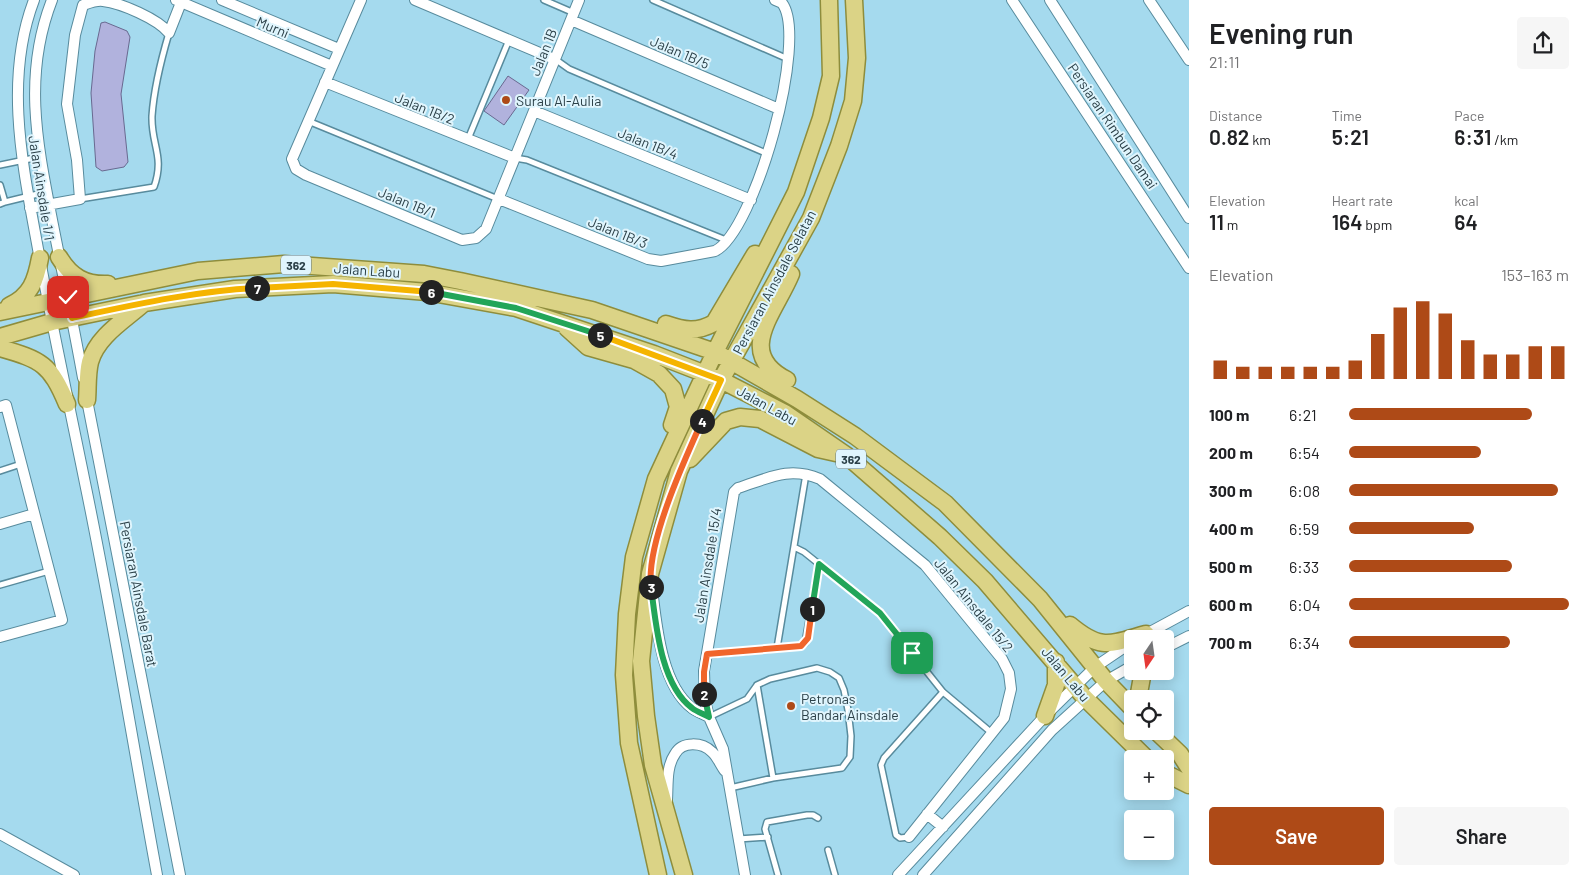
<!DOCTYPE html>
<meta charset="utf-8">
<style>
:root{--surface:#fff;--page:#f6f6f6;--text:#202124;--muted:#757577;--accent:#ae4a17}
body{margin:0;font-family:Barlow,sans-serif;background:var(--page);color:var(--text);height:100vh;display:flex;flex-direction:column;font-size:19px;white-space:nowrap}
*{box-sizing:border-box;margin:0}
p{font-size:16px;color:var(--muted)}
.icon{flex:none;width:28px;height:28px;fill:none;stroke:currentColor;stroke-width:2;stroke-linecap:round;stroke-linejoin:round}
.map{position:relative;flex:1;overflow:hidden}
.details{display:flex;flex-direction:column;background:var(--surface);width:400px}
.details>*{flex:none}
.needle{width:32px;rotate:193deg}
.fabs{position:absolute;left:1124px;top:630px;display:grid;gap:10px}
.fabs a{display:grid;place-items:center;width:50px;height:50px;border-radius:5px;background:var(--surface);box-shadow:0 2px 12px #0003;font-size:25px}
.pin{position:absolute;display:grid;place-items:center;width:42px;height:42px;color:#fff;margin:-21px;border-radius:10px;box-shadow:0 2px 8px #0006}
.km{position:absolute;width:25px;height:25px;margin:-12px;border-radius:50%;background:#222;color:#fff;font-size:14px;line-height:25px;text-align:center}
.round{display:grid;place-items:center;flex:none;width:52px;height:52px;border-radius:5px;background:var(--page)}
.headline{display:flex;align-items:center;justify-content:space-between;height:85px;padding:0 20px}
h1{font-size:28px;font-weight:600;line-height:38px}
.figures{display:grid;grid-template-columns:repeat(3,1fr);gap:8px;height:85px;padding:5px 20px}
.figures div{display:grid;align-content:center}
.figures b{font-size:21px;font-weight:600}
.figures small{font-size:14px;font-weight:400}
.figures p{font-size:14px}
.chart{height:140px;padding:10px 20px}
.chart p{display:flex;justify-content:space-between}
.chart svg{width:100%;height:90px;margin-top:5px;stroke:var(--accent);stroke-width:6}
.primary-button{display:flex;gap:10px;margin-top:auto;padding:10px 20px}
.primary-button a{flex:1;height:58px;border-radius:5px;background:var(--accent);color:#fff;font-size:20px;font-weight:600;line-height:58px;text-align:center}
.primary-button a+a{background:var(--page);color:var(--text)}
ul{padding:0 20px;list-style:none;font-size:16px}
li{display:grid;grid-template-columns:80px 60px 1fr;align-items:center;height:38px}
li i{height:12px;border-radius:6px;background:var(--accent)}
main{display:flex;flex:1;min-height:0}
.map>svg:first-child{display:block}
</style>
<main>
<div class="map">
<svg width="1189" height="875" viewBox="0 0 1189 875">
<rect width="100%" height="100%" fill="#a5daee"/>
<path fill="#b1b2dd" stroke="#696990" d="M105 22 127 31 130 37 121 94 128 162 124 167 102 171 96 167 91 93 95 51 101 23Z
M508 76 529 90 504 125 484 111Z"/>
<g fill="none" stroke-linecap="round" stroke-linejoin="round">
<g stroke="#588b9d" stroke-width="8">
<path id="lane" d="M544 0 574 13
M653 0 788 59
M555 59 569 69 768 154
M308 121 498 199
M468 139 509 40
M515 158 527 160 726 240
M0 165 39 157
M0 185 5 202 0 204
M80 199 154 187C165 156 151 145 152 116 154 88 161 60 169 33
M5 202 46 192
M0 471 21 464
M794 547 804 552 880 613 943 692 993 734
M0 585 49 571
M777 648 806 474
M707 655 801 646 805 643 819 564
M757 685 773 778
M709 717 747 699 757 685 770 679 817 668 830 672 839 678 844 690 848 710 851 736 850 757 842 768 773 778 730 788
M909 837 900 838 896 835 881 765 884 758 943 692
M738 839 768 837
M828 850 835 875
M778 875 765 829 767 822 807 815H813L818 818"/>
</g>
<g stroke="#588b9d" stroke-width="12">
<path id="street" d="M34 0C2 84 25 175 40 260 54 335 70 409 85 483 112 613 133 745 157 875
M52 0C22 77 38 147 53 225 63 276 74 327 83 378
M176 0 332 66
M222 0 339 49
M361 0 292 159 296 169 306 175 462 240 476 238 486 229 579 0
M415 0 554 59
M1012 0 1189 268
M1050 0 1189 218
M1149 0 1189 60
M571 20 779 109
M169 33 182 0
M325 82 515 158
M534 111 751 200
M499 199 648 259 661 261 715 251C755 231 809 38 782 3L775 0
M30 208 80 199 77 160 67 104 75 35 83 5C89 3 97 0 103 1 121 3 158 19 169 33
M86 395 180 875
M0 407 6 405 62 620 0 637
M0 524 34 514
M653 597C657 631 663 686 692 708 697 712 704 714 709 717
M1141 637 1189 611
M1165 648 1189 636
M667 800C668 785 666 767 675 754 682 741 702 742 712 752 717 756 721 766 725 771
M927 814 943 827
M0 834 74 875
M745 875 723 749 709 717 705 701 704 671 734 492 738 488C769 478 789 466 820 479L925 565 1002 659 1009 673 1011 689 1004 718 909 837
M898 875 1045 716 1095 667 1132 642
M923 875 1052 730 1106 681 1132 666"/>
</g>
<g stroke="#8e8d3c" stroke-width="19">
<path id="primary" d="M59 257C71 277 85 285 108 284
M9 306C31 296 36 280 40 258
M0 312 198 271 284 264 424 274 460 281 592 310 715 352 797 399 855 436 945 503 1040 599 1106 681 1132 708
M666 324C684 330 696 333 714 323L755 254
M567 328 588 347 634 360 659 374 673 389 678 407 672 425
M0 337 52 322 144 303 235 289 333 284 427 292 516 308 654 354 721 380 785 413 846 455 940 537 985 581 1085 698 1147 759
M0 348C42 360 50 364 67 404
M787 380C734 353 775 313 791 274
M87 400C88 388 87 374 90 362 97 336 125 320 144 303
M690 459 726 421 740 417 760 419 818 449 836 453
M1070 625C1101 651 1110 644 1146 634
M1138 699 1143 671
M1045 716 1056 685V662
M1156 731 1180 754 1189 768
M1165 773 1189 785
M658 875 629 743 624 675 627 614 634 557 656 479 715 352 796 192 821 118 831 76 829 0
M684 875 653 765 646 716 641 661 650 574 679 471 721 380 811 218 839 146 853 101 857 58 854 0"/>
</g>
<use href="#lane" stroke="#fff" stroke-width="5"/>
<use href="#street" stroke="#fff" stroke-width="10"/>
<use href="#primary" stroke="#dbd386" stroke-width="16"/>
</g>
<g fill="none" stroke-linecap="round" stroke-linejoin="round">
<g stroke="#fff" stroke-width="10">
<path id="split-1" d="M812 609 819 564 880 613 912 653"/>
</g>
<g stroke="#fff" stroke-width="10">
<path id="split-2" d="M704 694V672L707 654 801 646 808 638 812 609"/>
</g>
<g stroke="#fff" stroke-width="10">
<path id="split-3" d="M651 587C656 623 660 684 692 708 697 712 704 714 709 717L704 694"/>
</g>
<g stroke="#fff" stroke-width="10">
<path id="split-4" d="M651 587C646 544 684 461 702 421"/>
</g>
<g stroke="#fff" stroke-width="10">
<path id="split-5" d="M600 335 721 380 702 421"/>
</g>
<g stroke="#fff" stroke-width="10">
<path id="split-6" d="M431 292 516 308 600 335"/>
</g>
<g stroke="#fff" stroke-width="10">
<path id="split-7" d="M257 288 333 284 431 292"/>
</g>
<g stroke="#fff" stroke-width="10">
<path id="split-8" d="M68 297 72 318C133 305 195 291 257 288"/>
</g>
<use href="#split-1" stroke="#22a559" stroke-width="6"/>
<use href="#split-2" stroke="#f0652b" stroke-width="6"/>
<use href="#split-3" stroke="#22a559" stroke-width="6"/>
<use href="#split-4" stroke="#f0652b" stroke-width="6"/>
<use href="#split-5" stroke="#f5b400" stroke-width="6"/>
<use href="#split-6" stroke="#22a559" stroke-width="6"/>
<use href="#split-7" stroke="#f5b400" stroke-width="6"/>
<use href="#split-8" stroke="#f5b400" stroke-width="6"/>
</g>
<g fill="#ae4a17" stroke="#e0f5fd" stroke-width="2">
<circle cx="506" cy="100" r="5"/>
<circle cx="791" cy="706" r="5"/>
</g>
<g text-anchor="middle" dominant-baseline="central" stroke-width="4" stroke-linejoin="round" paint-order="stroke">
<g fill="#e0f5fd" stroke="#61767e" stroke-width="1">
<rect x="281" y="255.5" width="30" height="19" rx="4"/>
<rect x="836" y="449.5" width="30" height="19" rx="4"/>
</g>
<g font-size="12" font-weight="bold" fill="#2b4048">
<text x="296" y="265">362</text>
<text x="851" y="459">362</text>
</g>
<g font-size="14" fill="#2b4048" stroke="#e0f5fd">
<text transform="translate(273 27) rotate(23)">Murni</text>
<text transform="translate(543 52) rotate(-68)">Jalan 1B</text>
<text transform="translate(680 52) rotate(23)">Jalan 1B/5</text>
<text transform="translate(425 108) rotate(22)">Jalan 1B/2</text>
<text transform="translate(1113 126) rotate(56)">Persiaran Rimbun Damai</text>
<text transform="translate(648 143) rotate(22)">Jalan 1B/4</text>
<text transform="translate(42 188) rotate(81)">Jalan Ainsdale 1/1</text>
<text transform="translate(407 202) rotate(22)">Jalan 1B/1</text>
<text transform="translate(618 232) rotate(22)">Jalan 1B/3</text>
<text transform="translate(367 270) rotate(4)">Jalan Labu</text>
<text transform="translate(774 282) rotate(-62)">Persiaran Ainsdale Selatan</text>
<text transform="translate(767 405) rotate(29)">Jalan Labu</text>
<text transform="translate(707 565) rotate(-81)">Jalan Ainsdale 15/4</text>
<text transform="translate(139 594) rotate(79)">Persiaran Ainsdale Barat</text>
<text transform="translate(974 605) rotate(51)">Jalan Ainsdale 15/2</text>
<text transform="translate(1066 674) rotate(50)">Jalan Labu</text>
</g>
<g font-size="14" fill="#2b4048" stroke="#e0f5fd" text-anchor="start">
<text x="516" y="100">Surau Al-Aulia</text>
<text x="801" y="698">Petronas<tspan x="801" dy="16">Bandar Ainsdale</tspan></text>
</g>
</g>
</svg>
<div class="fabs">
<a><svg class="needle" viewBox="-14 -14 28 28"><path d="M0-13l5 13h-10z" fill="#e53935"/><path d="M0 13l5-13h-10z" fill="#757577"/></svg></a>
<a><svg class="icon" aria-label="locate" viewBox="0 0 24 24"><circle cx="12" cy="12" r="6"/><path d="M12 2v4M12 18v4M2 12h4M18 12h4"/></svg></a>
<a>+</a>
<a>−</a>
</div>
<div class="pin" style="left:912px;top:653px;background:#1e9e55"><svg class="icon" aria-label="arrive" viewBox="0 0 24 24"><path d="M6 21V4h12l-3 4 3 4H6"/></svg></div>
<div class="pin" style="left:68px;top:297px;background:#d93025"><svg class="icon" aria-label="check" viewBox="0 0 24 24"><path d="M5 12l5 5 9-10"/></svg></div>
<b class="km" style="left:812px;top:609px">1</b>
<b class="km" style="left:704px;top:694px">2</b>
<b class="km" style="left:651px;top:587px">3</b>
<b class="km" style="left:702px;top:421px">4</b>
<b class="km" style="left:600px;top:335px">5</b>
<b class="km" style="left:431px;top:292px">6</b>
<b class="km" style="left:257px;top:288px">7</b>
</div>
<section class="details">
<div class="headline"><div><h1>Evening run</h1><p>21:11</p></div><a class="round"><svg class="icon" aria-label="share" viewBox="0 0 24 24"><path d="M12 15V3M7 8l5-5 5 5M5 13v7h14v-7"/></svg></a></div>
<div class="figures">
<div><p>Distance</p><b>0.82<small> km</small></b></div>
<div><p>Time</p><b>5:21</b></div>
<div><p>Pace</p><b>6:31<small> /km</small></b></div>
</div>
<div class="figures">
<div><p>Elevation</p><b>11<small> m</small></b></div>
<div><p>Heart rate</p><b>164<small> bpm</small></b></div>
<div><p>kcal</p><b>64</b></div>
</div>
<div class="chart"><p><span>Elevation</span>153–163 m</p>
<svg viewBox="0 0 160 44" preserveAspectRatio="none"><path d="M5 44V35M15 44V38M25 44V38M35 44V38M45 44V38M55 44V38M65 44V35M75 44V22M85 44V9M95 44V6M105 44V12M115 44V25M125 44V32M135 44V32M145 44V28M155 44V28"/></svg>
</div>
<ul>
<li><b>100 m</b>6:21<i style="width:83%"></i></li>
<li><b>200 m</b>6:54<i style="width:60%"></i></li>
<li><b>300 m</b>6:08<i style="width:95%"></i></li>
<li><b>400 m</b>6:59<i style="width:57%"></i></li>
<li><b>500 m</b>6:33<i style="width:74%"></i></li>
<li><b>600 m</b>6:04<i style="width:100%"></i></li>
<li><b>700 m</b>6:34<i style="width:73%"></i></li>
</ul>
<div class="primary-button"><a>Save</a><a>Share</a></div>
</section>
</main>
